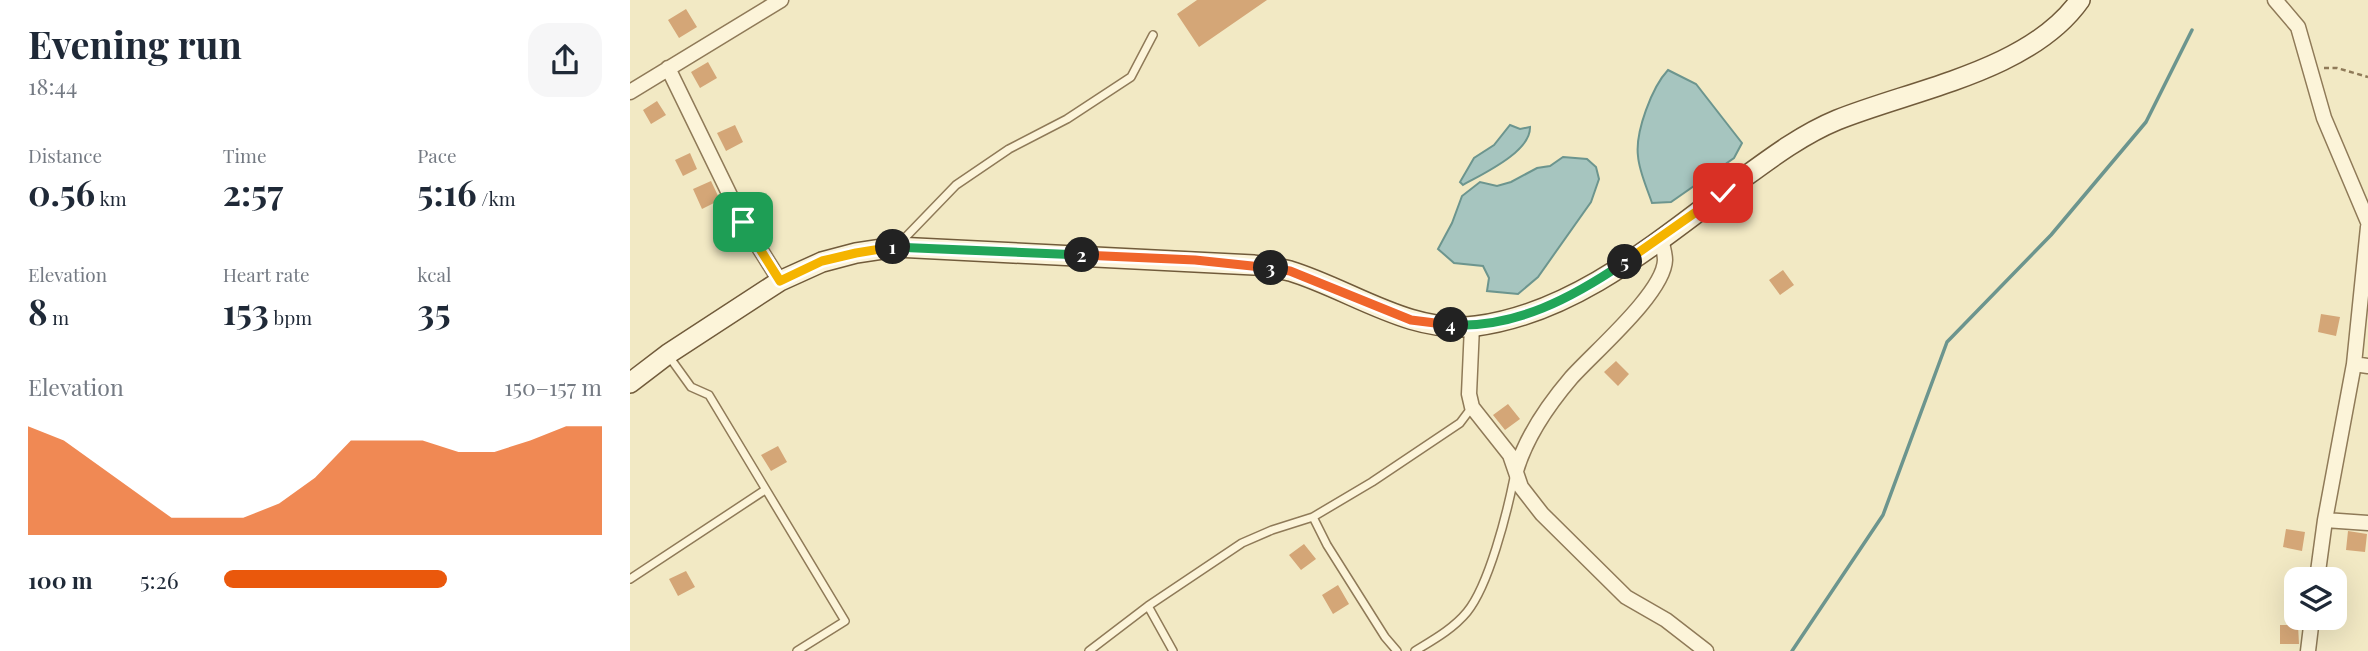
<!DOCTYPE html>
<meta charset="utf-8">
<style>
:root{--surface:#fff;--page:#f6f6f7;--text:#1f2937;--muted:#747a83;--accent:#ea580c}
body{margin:0;font-family:"Playfair Display",serif;background:var(--page);color:var(--text);height:100vh;display:flex;flex-direction:column;font-size:26px;white-space:nowrap}
*{box-sizing:border-box;margin:0}
p{font-size:23px;color:var(--muted)}
.icon{flex:none;width:38px;height:38px;fill:none;stroke:currentColor;stroke-width:2;stroke-linecap:round;stroke-linejoin:round}
.map{position:relative;flex:1;overflow:hidden}
.panel{display:flex;flex-direction:column;background:var(--surface);width:630px}
.panel>*{flex:none}
.fabs{position:absolute;left:1654px;top:567px;display:grid;gap:14px}
.fabs a{display:grid;place-items:center;width:63px;height:63px;border-radius:14px;background:var(--surface);box-shadow:0 7px 28px #0002;font-size:35px}
.pin{position:absolute;display:grid;place-items:center;width:60px;height:60px;color:#fff;margin:-30px;border-radius:14px;box-shadow:0 4px 10px #0006}
.km{position:absolute;width:35px;height:35px;margin:-18px;border-radius:50%;background:#222;color:#fff;font-size:19px;line-height:35px;text-align:center}
.round{display:grid;place-items:center;flex:none;width:74px;height:74px;border-radius:21px;background:var(--page)}
.overview{display:flex;align-items:center;justify-content:space-between;height:119px;padding:0 28px}
h1{font-size:38px;font-weight:700;line-height:52px}
.figures{display:grid;grid-template-columns:repeat(3,1fr);gap:10px;height:119px;padding:7px 28px}
.figures div{display:grid;align-content:center}
.figures b{font-size:35px;font-weight:700}
.figures small{font-size:19px;font-weight:400}
.figures p{font-size:19px}
.chart{height:196px;padding:14px 28px}
.chart p{display:flex;justify-content:space-between}
.chart svg{width:100%;height:126px;margin-top:7px;fill:var(--accent);opacity:.7}
ul{padding:0 28px;list-style:none;font-size:23px}
li{display:grid;grid-template-columns:112px 84px 1fr;align-items:center;height:52px}
li i{height:18px;border-radius:9px;background:var(--accent)}
main{display:flex;flex:1;min-height:0}
.map>svg:first-child{display:block}
</style>
<main>
<section class="panel">
<div class="overview"><div><h1>Evening run</h1><p>18:44</p></div><a class="round"><svg class="icon" aria-label="share" viewBox="0 0 24 24"><path d="M12 15V3M7 8l5-5 5 5M5 13v7h14v-7"/></svg></a></div>
<div class="figures">
<div><p>Distance</p><b>0.56<small> km</small></b></div>
<div><p>Time</p><b>2:57</b></div>
<div><p>Pace</p><b>5:16<small> /km</small></b></div>
</div>
<div class="figures">
<div><p>Elevation</p><b>8<small> m</small></b></div>
<div><p>Heart rate</p><b>153<small> bpm</small></b></div>
<div><p>kcal</p><b>35</b></div>
</div>
<div class="chart"><p><span>Elevation</span>150–157 m</p>
<svg viewBox="0 0 160 44" preserveAspectRatio="none"><path d="M0 44V6L10 11L20 20L30 29L40 38L50 38L60 38L70 33L80 24L90 11L100 11L110 11L120 15L130 15L140 11L150 6L160 6V44z"/></svg>
</div>
<ul>
<li><b>100 m</b>5:26<i style="width:59%"></i></li>
</ul>
</section>
<div class="map">
<svg width="1738" height="651" viewBox="0 0 1738 651">
<rect width="100%" height="100%" fill="#f2e9c4"/>
<path fill="#a6c5bf" stroke="#6c958e" stroke-width="2" d="M1038 70 1066 84 1112 143 1104 158 1041 202 1022 203C1017 188 1009 171 1008 156 1005 132 1022 87 1038 70Z
M880 125 890 129 900 127C901 152 852 174 833 185L830 182 844 158 864 145Z
M933 157 957 159 966 167 969 179 961 202 908 277 888 294 857 291 859 278 853 266 824 263 808 249 822 223 832 196 850 182 867 186 881 182 907 168 920 166Z"/>
<g fill="none" stroke-linecap="round" stroke-linejoin="round">
<path stroke="#6c958e" stroke-width="3.5" d="M1162 651 1253 515 1317 342 1421 235 1516 122 1562 30"/>
</g>
<path fill="#d4a677" d="M567 0H637L569 47 547 14Z
M56 9 67 27 49 38 38 20Z
M78 62 87 78 70 88 61 72Z
M27 101 36 115 21 124 13 110Z
M105 125 113 142 96 151 87 133Z
M60 153 67 169 53 176 45 160Z
M81 181 90 200 72 209 63 189Z
M1153 270 1164 285 1150 295 1139 280Z
M1691 314 1710 317 1706 336 1688 332Z
M986 361 999 374 988 386 974 372Z
M878 404 890 419 875 430 863 415Z
M148 446 157 462 141 471 131 455Z
M1656 529 1675 532 1672 551 1653 547Z
M1718 531 1737 534 1735 552 1716 550Z
M674 544 686 559 671 570 659 555Z
M56 571 65 587 48 596 39 579Z
M708 585 719 604 703 614 692 595Z
M1650 625H1668L1669 644H1650Z"/>
<g fill="none" stroke-linecap="round" stroke-linejoin="round">
<g stroke="#8f7a58" stroke-width="10">
<path id="service" d="M269 244 326 185 379 149 437 119 501 77 523 35
M38 355 61 387 79 395 215 621 167 651
M683 517 697 545 755 637 767 651
M0 579 135 490
M459 651 518 606
M543 651 518 606 612 543 642 530 683 517 742 482 830 423 842 407
M785 651C803 640 823 629 837 612 859 585 877 513 884 478"/>
</g>
<g stroke="#8f7a58" stroke-width="17">
<path id="minor" d="M1645 0 1668 27 1694 118 1738 222
M38 68 113 222 150 281
M0 92 151 0
M842 326 839 394 842 407 880 455 891 487 912 514 996 597 1036 620 1076 651
M1724 364 1738 227
M1738 366 1724 364 1695 520 1738 523
M886 471C896 437 918 405 941 378 963 353 1034 293 1035 260 1035 253 1032 245 1031 238
M1687 579 1695 520
M1678 651 1682 618"/>
</g>
<g stroke="#715b3b" stroke-width="22">
<path id="secondary" d="M0 383 38 354 150 281 192 262 226 253 266 247 624 265C636 267 648 268 660 271 722 290 779 334 846 326 947 313 1033 237 1112 179 1142 157 1173 134 1207 120 1284 89 1400 71 1450 0"/>
</g>
<path stroke="#8f7a58" stroke-width="2.5" stroke-dasharray="5 3.5" stroke-linecap="butt" d="M1694 68H1707L1738 77"/>
<use href="#service" stroke="#fcf4d9" stroke-width="7"/>
<use href="#minor" stroke="#fcf4d9" stroke-width="14"/>
<use href="#secondary" stroke="#fcf4d9" stroke-width="19"/>
</g>
<g fill="none" stroke-linecap="round" stroke-linejoin="round">
<g stroke="#fff" stroke-width="14">
<path id="split-1" d="M113 222 150 281 192 261 226 253 263 247"/>
</g>
<g stroke="#fff" stroke-width="14">
<path id="split-2" d="M263 247 452 255"/>
</g>
<g stroke="#fff" stroke-width="14">
<path id="split-3" d="M452 255 565 260 641 268"/>
</g>
<g stroke="#fff" stroke-width="14">
<path id="split-4" d="M641 268 660 271 781 320 821 325"/>
</g>
<g stroke="#fff" stroke-width="14">
<path id="split-5" d="M821 325C886 328 942 298 995 262"/>
</g>
<g stroke="#fff" stroke-width="14">
<path id="split-6" d="M995 262 1093 193"/>
</g>
<use href="#split-1" stroke="#f5b400" stroke-width="9"/>
<use href="#split-2" stroke="#22a559" stroke-width="9"/>
<use href="#split-3" stroke="#f0652b" stroke-width="9"/>
<use href="#split-4" stroke="#f0652b" stroke-width="9"/>
<use href="#split-5" stroke="#22a559" stroke-width="9"/>
<use href="#split-6" stroke="#f5b400" stroke-width="9"/>
</g>
</svg>
<div class="fabs">
<a><svg class="icon" aria-label="layers" viewBox="0 0 24 24"><path d="M12 4l9 5-9 5-9-5zM3 14l9 5 9-5"/></svg></a>
</div>
<div class="pin" style="left:113px;top:222px;background:#1e9e55"><svg class="icon" aria-label="arrive" viewBox="0 0 24 24"><path d="M6 21V4h12l-3 4 3 4H6"/></svg></div>
<div class="pin" style="left:1093px;top:193px;background:#d93025"><svg class="icon" aria-label="check" viewBox="0 0 24 24"><path d="M5 12l5 5 9-10"/></svg></div>
<b class="km" style="left:263px;top:247px">1</b>
<b class="km" style="left:452px;top:255px">2</b>
<b class="km" style="left:641px;top:268px">3</b>
<b class="km" style="left:821px;top:325px">4</b>
<b class="km" style="left:995px;top:262px">5</b>
</div>
</main>
